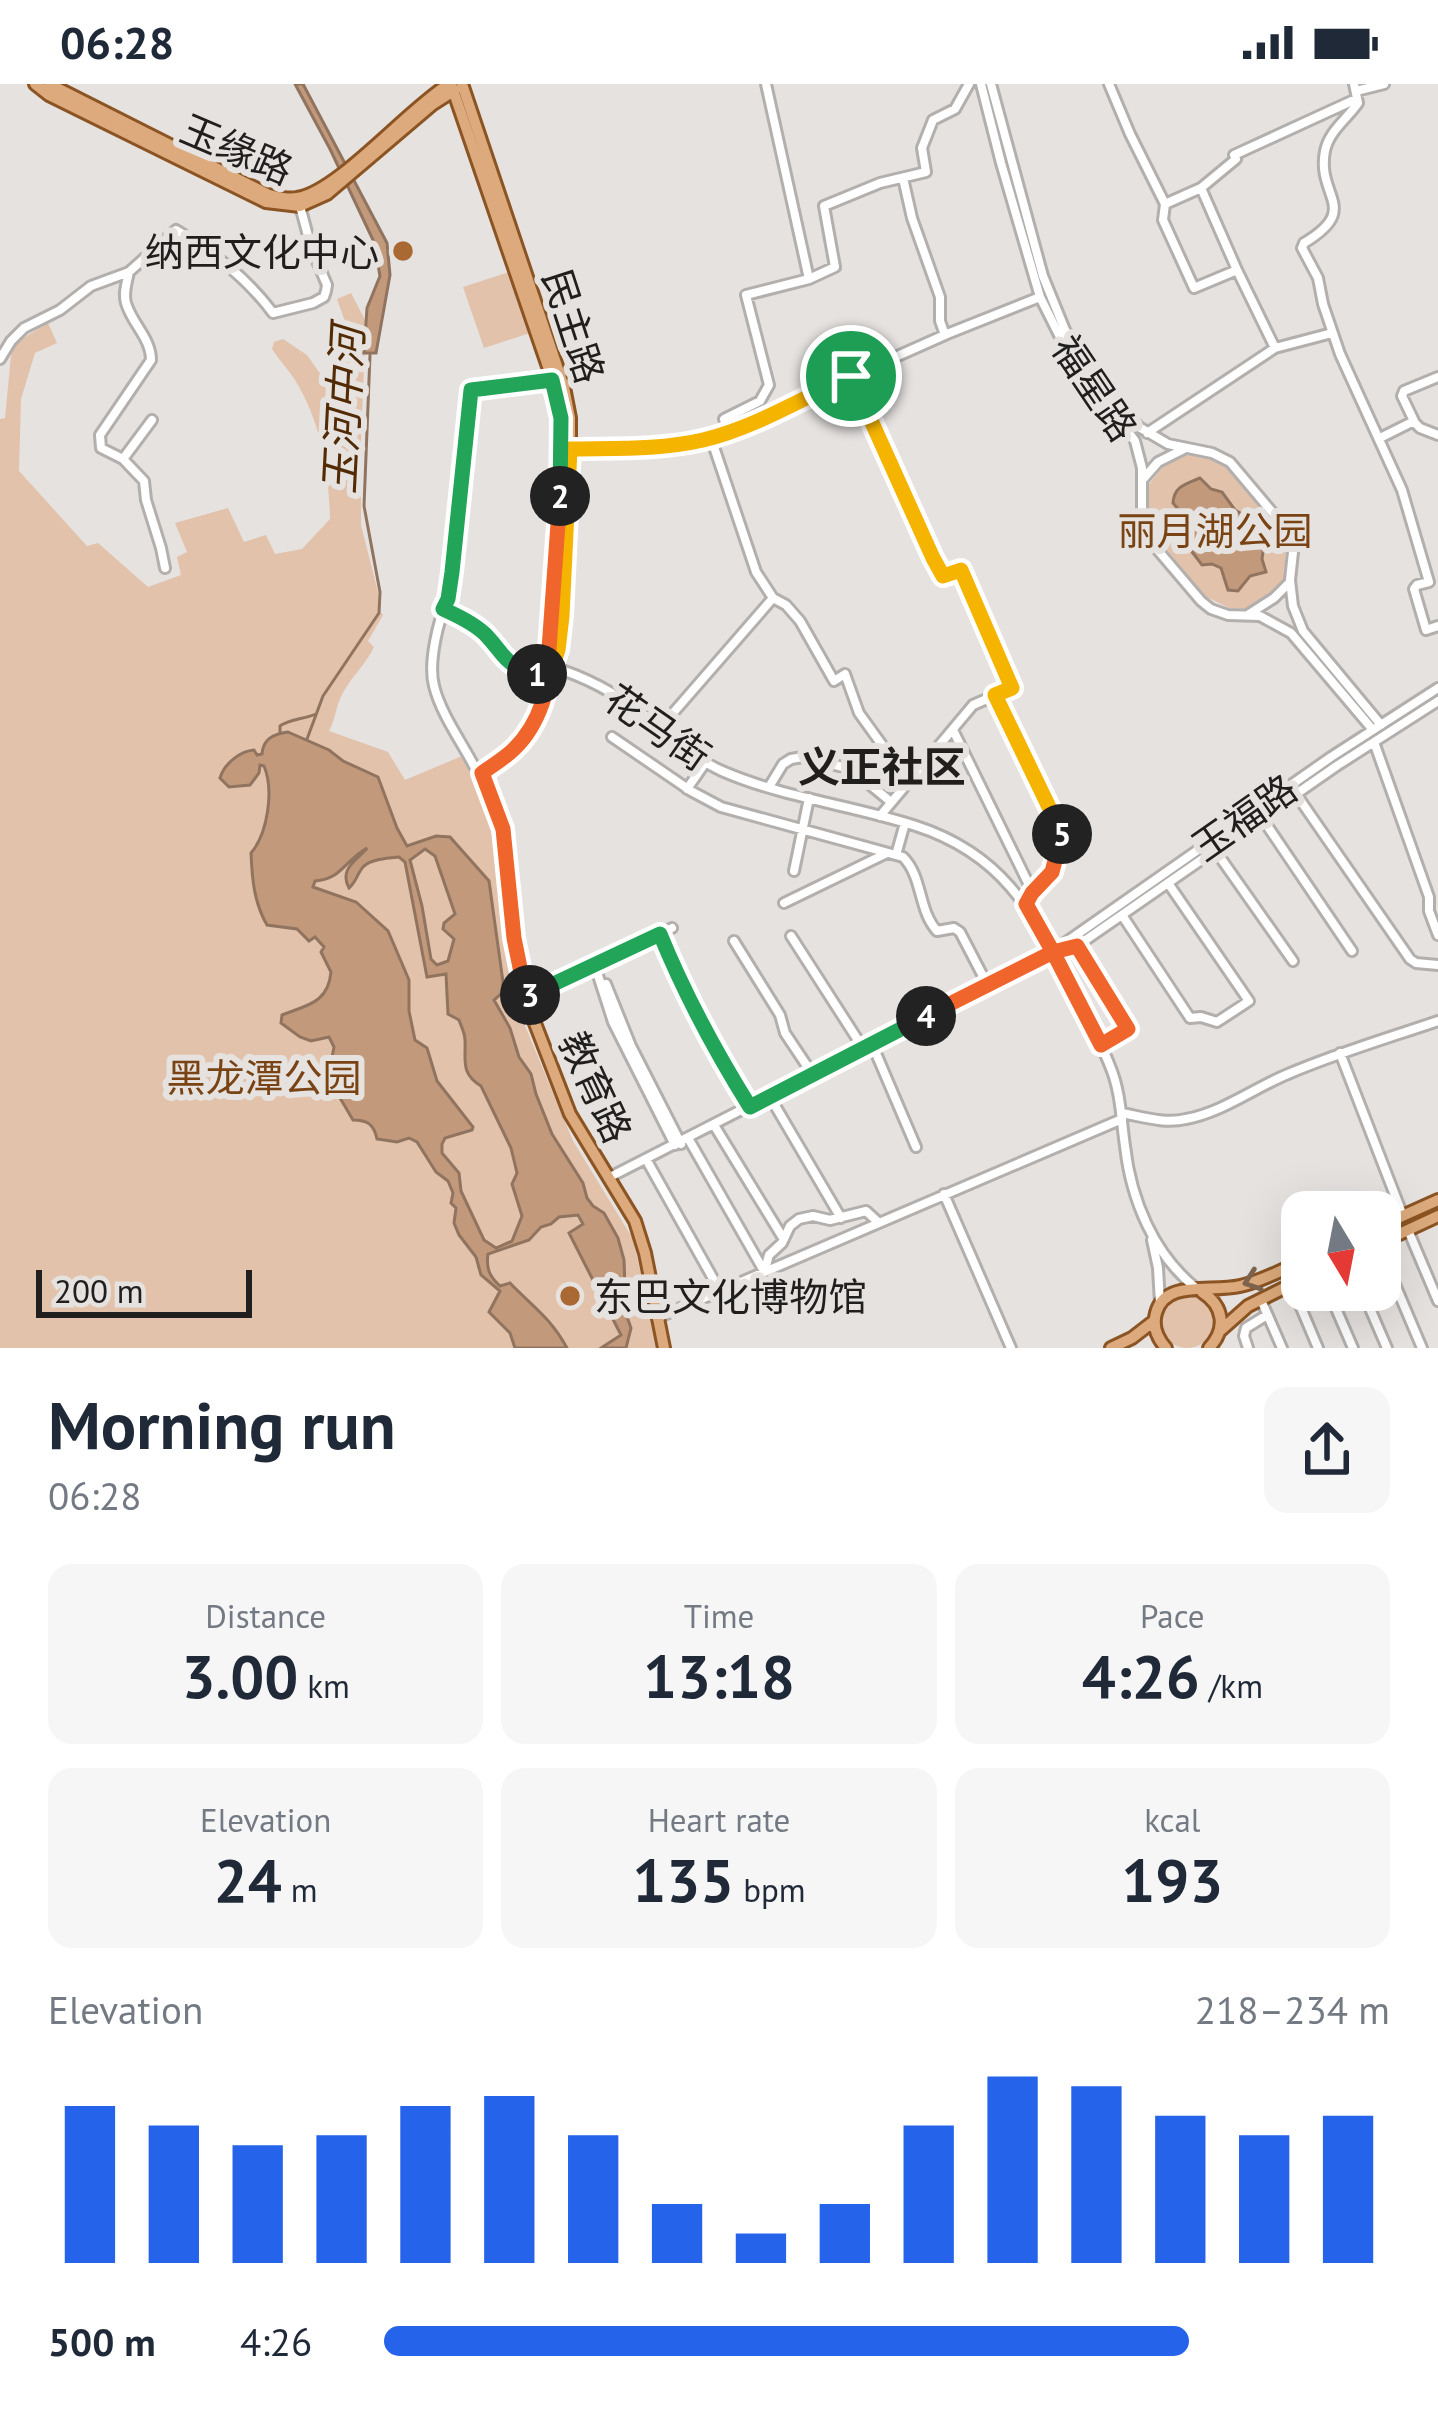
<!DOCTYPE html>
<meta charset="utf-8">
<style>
:root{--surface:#fff;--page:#f6f6f7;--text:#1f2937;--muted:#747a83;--accent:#2563eb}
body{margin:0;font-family:"PT Sans","Noto Sans SC",sans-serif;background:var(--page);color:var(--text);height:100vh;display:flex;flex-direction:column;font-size:45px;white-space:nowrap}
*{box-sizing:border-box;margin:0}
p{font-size:39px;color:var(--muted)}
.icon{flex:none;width:66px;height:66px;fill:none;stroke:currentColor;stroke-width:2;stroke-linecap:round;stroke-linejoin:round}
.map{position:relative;height:1264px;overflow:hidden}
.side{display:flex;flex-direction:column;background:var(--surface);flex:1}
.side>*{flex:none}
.needle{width:78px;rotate:170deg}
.tools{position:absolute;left:1281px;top:1107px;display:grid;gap:24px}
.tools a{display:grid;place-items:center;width:120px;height:120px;border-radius:24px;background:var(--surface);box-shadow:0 12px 48px #0002;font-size:60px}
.scale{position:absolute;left:36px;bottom:30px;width:216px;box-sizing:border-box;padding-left:12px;border:6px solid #201f1e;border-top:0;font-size:33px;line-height:42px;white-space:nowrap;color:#201f1e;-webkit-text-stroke:9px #e5e2e0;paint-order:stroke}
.pin{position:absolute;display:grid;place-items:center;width:102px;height:102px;color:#fff;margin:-51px;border:6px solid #fff;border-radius:50%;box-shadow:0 3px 12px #0007}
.km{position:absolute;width:60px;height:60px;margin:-30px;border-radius:50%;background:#222;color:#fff;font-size:33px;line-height:60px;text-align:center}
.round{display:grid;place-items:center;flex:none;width:126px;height:126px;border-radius:24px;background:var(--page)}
.head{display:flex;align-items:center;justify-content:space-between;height:204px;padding:0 48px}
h1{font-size:66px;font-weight:600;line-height:90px}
.stats{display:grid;grid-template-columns:repeat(3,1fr);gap:18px;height:204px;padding:12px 48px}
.stats div{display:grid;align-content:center;border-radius:24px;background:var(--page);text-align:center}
.stats b{font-size:60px;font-weight:600}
.stats small{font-size:33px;font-weight:400}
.stats p{font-size:33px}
.chart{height:336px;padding:24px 48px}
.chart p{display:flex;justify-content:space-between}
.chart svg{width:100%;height:216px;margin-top:12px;stroke:var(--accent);stroke-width:6}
ul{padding:0 48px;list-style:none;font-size:39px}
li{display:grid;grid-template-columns:192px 144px 1fr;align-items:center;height:90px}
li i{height:30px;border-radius:15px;background:var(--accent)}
.status{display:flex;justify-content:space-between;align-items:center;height:84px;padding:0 60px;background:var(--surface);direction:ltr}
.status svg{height:33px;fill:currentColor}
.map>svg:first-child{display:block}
</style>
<div class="status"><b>06:28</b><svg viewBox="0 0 49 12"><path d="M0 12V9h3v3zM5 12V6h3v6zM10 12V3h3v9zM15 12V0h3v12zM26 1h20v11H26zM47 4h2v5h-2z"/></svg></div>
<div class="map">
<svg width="1438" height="1264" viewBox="0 0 1438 1264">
<rect width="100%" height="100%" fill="#e5e2e0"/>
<path fill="#e2c2ab" d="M509 188 530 249 484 264 463 203Z
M351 209 366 238 361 354V441L378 508V525L383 531 368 557 374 563C366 580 353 591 344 607 336 619 336 635 329 647L388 668 405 696 462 672 492 732 498 756 515 906 523 937 573 1057 633 1155 658 1264H0V335L5 334 12 261 48 239 57 259 35 269 21 315 19 387 87 462 98 459 148 503 181 491 177 473 187 468 175 439 228 424 244 458 266 451 275 470 302 465 330 435C329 387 321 338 295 296 288 285 279 276 272 265L274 258 283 255 307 271 326 298 344 292 335 251 347 243 337 215Z
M1193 370 1212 372 1223 378 1281 446 1286 462 1284 496 1273 511 1248 525 1229 524 1203 511 1153 448 1146 411 1149 400 1164 381 1175 374Z
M1161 1238a26 26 0 1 1 52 0a26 26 0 1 1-52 0Z"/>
<path fill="#c2997b" stroke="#91745f" stroke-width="3" fill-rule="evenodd" d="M295 0H303L387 159 390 191 376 269H364L367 224 380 192 374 158 330 65Z
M1200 394 1211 405 1222 408 1235 426 1249 434 1264 461 1262 475 1266 488 1250 492 1238 507 1228 506 1221 484 1212 480 1202 481 1189 464 1178 425 1173 419C1174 402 1186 400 1200 394Z
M288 648 329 666 343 677 378 693 397 744 407 762 436 752 450 753 489 797 503 898 502 909 494 916 510 944 519 973 531 990 536 1010 552 1050 583 1099 587 1114 593 1122 604 1129 618 1154 624 1176 626 1230 631 1244 626 1264H601L621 1251 569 1149 583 1140 578 1131 559 1133 551 1140 541 1143 529 1156 488 1170C486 1184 489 1192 500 1202L510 1199C533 1223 551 1234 567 1264H515L510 1249 489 1228 500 1207 481 1191 476 1173 459 1151 454 1139 456 1124 451 1119 453 1109 448 1097 436 1088 417 1058 409 1054 397 1058 377 1055C374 1040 367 1036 353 1036L340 1014 341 1006 330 984 334 963 329 953 311 957 300 953 281 939 282 931C306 921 328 920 331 888L321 868 324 863 315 853 309 857 297 845 267 841C254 819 252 794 251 769 268 749 274 706 264 682L260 681 259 689 250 701 229 703 220 694C224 680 240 667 254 666L257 671 262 670C263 655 273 650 288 648ZM367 764C359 775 338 784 349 804 357 797 357 789 364 782 372 775 388 774 399 773L405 778 427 893 446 890 448 930 459 936C461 942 465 949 465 956 466 976 460 989 481 1002L511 1064 517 1089 512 1100 522 1132 512 1157 496 1164 484 1156 461 1107 459 1089 442 1069V1060L445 1054 472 1046 473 1043 437 997 427 964 415 956 409 927V896L388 847 356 818 313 803 315 797C342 795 344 777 367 764ZM425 765 435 772 455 830 444 839 443 845 454 855 448 877 437 881 431 875 422 822 410 776Z"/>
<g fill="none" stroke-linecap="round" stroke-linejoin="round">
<path stroke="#91745f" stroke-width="3" d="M280 649V642C289 635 305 635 316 630
M307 655 323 612 379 529 380 508 364 422 370 271"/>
<g stroke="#b2afad" stroke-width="14">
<path id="minor" d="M766 0 809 195
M981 0 1001 79 1040 213 1068 269 1135 357 1142 384V434L1156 464 1201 517 1211 525 1228 531 1260 532 1291 549 1373 646
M991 0 1043 192 1065 246 1100 299 1139 343 1168 360 1212 369 1230 378 1283 441 1293 468 1290 496 1293 522 1303 547 1381 641
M1109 0 1130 50 1165 120 1163 136 1194 204 1237 186 1275 264
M1354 0 1358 19C1347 35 1329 47 1325 67 1316 113 1362 124 1304 159L1302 164 1318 194 1323 220 1340 270 1402 406 1429 498 1417 501 1414 505 1426 546 1438 542
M1356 7 1384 0
M903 94 912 134 940 213V237L945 251
M1201 104 1236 75 1234 71 1356 15
M1165 120 1201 104 1237 186
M129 188C127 198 123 209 126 219 132 240 151 254 151 276L100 351 101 364 123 375 144 397 146 416 161 464 165 484
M0 275 11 257 24 244 60 226 91 202 129 188 176 146C215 170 245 192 273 229L313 219 324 213 326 207 327 201 311 163 300 122
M851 292 932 472 943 492 961 486 1012 604 973 621 880 732
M1414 338 1420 344 1438 351
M728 348 724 335 760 317 769 301 746 211 809 195 835 183 824 122 880 99 926 88 922 64 933 36 955 25 969 0
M1147 349 1275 264 1332 249
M711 354 756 488 773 514 786 521 800 537 834 597 845 590 859 629 908 697
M1380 354 1414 337 1402 312 1404 307 1438 293
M570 365C620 364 672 366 720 351L947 250 1040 213
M123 375 152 336
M1144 394 1158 378 1184 365
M444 525 460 532 482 548 509 578 548 594
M1249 530 1274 514 1289 499
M553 583C585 593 614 608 641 629 668 649 691 673 722 687 784 714 852 721 916 742 1002 770 1031 825 1070 900 1084 927 1099 954 1110 982 1121 1008 1121 1035 1125 1062 1131 1116 1154 1171 1197 1205
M995 611 1063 752 1052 788 1032 809
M660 644 773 514
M953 646 1032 807 1031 815 1026 821
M612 653 691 707 721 723 903 773C923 793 918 826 937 847L954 844 960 848 987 900
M1374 658 1429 813V827L1438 851
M482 689 474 682C461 657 441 630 434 602 428 579 438 536 448 516L471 306 552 296
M769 703 783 680 791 675 803 673 851 685 891 718
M687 705 705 679
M1296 710 1410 875 1416 879 1438 881
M1262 734 1352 867
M1215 766 1293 877
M896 771 905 739
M794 787 809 714
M784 819 887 769
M1122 831 1190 934 1201 933 1217 938 1249 917 1168 799
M660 850C686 911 715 967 750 1023
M791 852 863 964
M734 857 780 931 785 949 813 991
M1077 862 1128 945 1101 961
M1059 863 1331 673 1438 604
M595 882 613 938 675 1061
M606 900 631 962 681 1060
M527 913 672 844
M872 960 916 1063
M1340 969 1403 1132
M770 1013 841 1134
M1122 1029C1143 1033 1165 1040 1186 1035 1223 1028 1254 1004 1288 990 1337 969 1388 954 1438 937
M714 1041 783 1154
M688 1054 764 1187
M646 1075 720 1207
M608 1094 970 909 1053 868 1077 862 1338 681 1438 617
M944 1110 1011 1264
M1408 1146 1438 1217
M1152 1156 1158 1184 1160 1219
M1380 1165 1422 1264
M765 1185 769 1171 782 1159 790 1142 799 1135 813 1132 830 1136 866 1127 878 1138
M1291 1200 1318 1264
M1328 1206 1353 1264
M1362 1206 1387 1264
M1261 1216 1282 1264
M657 1234 1122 1035
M1248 1264 1244 1252 1246 1244 1267 1231"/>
</g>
<g stroke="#8b5422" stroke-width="16">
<path id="major" d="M35 0 49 11 266 118 300 122 327 110 433 20 455 6
M49 0 269 111C278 113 287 116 297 114 338 108 408 25 449 0
M451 0 556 306 561 344 560 398 549 565 551 579
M462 0 564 303 570 334V398L558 566 538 628 528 647 511 668 482 689 503 745 514 854 531 929 570 1030 635 1137 645 1169 664 1264
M1380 1142 1438 1116
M1380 1159 1438 1132
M1202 1208C1224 1222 1227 1245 1209 1264
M1221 1246 1248 1222 1302 1195
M1111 1264 1132 1254 1154 1237
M1166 1264C1157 1254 1152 1243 1156 1229 1165 1195 1211 1209 1240 1202 1262 1197 1282 1186 1302 1177"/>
</g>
<use href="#minor" stroke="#fff" stroke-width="8"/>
<use href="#major" stroke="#dcaa7c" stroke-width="10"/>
</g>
<defs><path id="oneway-chevron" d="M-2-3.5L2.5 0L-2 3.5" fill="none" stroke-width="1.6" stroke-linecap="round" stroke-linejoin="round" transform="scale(3)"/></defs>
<use stroke="#7e644d" href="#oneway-chevron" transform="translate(1252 1197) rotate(161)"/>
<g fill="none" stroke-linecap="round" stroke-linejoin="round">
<g stroke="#fff" stroke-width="24">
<path id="split-1" d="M537 590 548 594 558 566 562 532 570 365C614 364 660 366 703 356 754 344 803 314 851 292"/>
</g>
<g stroke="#fff" stroke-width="24">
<path id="split-2" d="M537 590C501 579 508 574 485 550 473 539 458 532 443 525L448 515 452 488 471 306 552 296 561 334 560 412"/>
</g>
<g stroke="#fff" stroke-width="24">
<path id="split-3" d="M530 911 526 913 514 854 503 745 482 689C493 681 505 674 514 665 539 641 553 599 549 565L560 412"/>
</g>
<g stroke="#fff" stroke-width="24">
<path id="split-4" d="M530 911 660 850C685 911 715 967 750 1023L926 932"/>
</g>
<g stroke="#fff" stroke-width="24">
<path id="split-5" d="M926 932 1053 868 1101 961 1128 945 1077 862 1053 868 1026 820 1032 809 1052 788 1062 750"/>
</g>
<g stroke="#fff" stroke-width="24">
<path id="split-6" d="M851 292 933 474 943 492 961 486 1012 604 995 611 1062 750"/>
</g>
<use href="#split-1" stroke="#f5b400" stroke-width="15"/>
<use href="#split-2" stroke="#22a559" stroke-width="15"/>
<use href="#split-3" stroke="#f0652b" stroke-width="15"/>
<use href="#split-4" stroke="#22a559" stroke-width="15"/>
<use href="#split-5" stroke="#f0652b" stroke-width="15"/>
<use href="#split-6" stroke="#f5b400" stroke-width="15"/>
</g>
<g fill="#aa6933" stroke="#e5e2e0" stroke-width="4.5">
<circle cx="403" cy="167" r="12"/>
<circle cx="570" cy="1212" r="12"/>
</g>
<g text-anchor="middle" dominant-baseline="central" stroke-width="12" stroke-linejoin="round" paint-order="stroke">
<g font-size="39" fill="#201f1e" stroke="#e5e2e0">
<text transform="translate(237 65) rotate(23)">玉缘路</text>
<text transform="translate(574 242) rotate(72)">民主路</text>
<text transform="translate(1095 304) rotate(56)">福星路</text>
<text transform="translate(658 643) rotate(35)">花马街</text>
<text transform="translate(1244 733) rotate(-35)">玉福路</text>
<text transform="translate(596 1003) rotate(65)">教育路</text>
</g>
<g font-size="39" fill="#201f1e" stroke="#e5e2e0" text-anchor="end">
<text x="379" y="167">纳西文化中心</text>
<text x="594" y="1212" text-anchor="start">东巴文化博物馆</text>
</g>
<g font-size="39" fill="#794313" stroke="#e5e2e0">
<text x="1215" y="446">丽月湖公园</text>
<text x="264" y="993">黑龙潭公园</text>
</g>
<g font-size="42" font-style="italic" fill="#522a04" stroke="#e5e2e0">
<text transform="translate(343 326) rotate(-87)">玉河中河</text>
</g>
<g font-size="42" font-weight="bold" fill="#201f1e" stroke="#e5e2e0">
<text x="882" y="682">义正社区</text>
</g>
</g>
</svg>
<div class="tools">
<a><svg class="needle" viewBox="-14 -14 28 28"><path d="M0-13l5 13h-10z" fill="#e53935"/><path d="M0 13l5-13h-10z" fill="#747a83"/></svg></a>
</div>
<div class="scale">200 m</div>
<div class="pin" style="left:851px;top:292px;background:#1e9e55"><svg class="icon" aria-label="arrive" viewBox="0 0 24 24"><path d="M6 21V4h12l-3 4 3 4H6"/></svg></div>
<b class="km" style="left:537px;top:590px">1</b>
<b class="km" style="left:560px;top:412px">2</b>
<b class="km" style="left:530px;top:911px">3</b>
<b class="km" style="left:926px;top:932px">4</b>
<b class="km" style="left:1062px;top:750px">5</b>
</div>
<section class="side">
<div class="head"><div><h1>Morning run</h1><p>06:28</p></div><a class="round"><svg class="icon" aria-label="share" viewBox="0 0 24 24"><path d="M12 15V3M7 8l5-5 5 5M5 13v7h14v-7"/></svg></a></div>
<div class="stats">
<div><p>Distance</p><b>3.00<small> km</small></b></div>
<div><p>Time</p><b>13:18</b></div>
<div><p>Pace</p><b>4:26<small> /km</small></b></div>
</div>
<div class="stats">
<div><p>Elevation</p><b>24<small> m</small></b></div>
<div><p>Heart rate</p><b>135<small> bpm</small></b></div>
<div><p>kcal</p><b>193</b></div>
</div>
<div class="chart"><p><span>Elevation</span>218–234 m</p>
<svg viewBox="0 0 160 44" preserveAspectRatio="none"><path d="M5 44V12M15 44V16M25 44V20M35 44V18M45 44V12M55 44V10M65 44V18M75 44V32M85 44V38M95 44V32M105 44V16M115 44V6M125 44V8M135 44V14M145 44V18M155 44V14"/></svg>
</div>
<ul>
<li><b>500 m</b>4:26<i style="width:80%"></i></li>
</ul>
</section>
